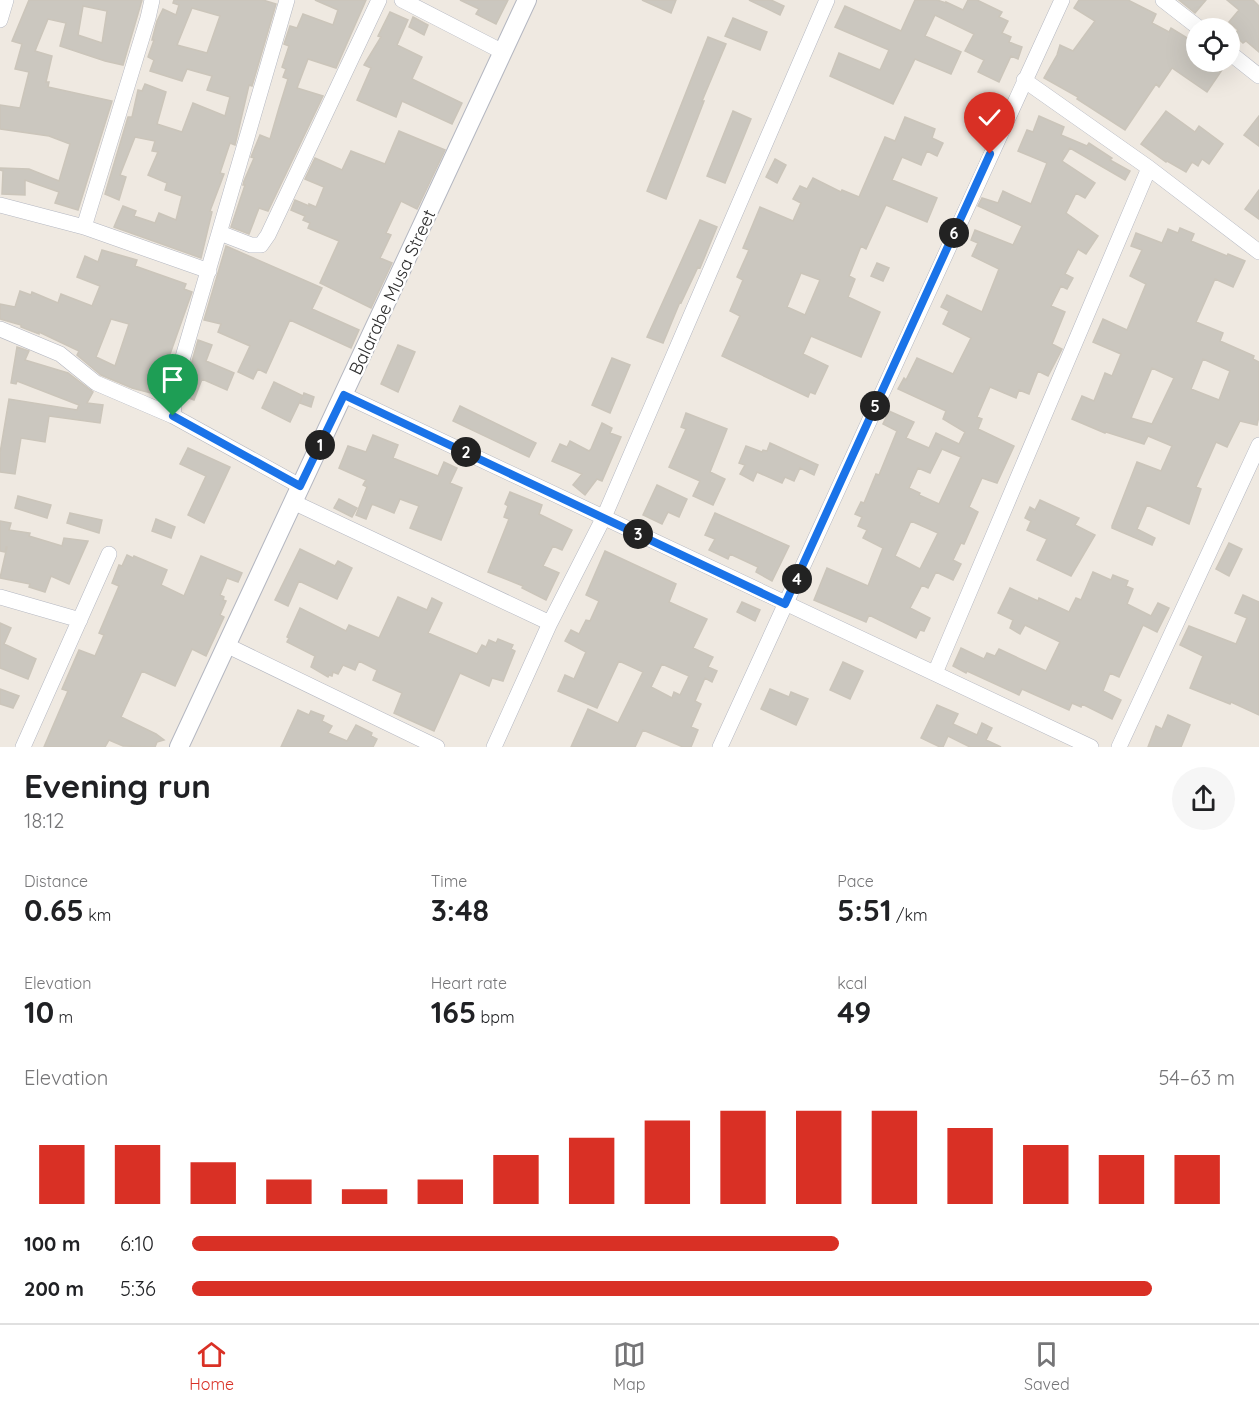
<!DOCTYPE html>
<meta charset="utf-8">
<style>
:root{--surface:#fff;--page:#f6f6f6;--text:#202124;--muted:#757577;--line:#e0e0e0;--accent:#d93025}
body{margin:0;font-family:Quicksand,sans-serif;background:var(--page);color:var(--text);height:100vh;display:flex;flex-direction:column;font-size:22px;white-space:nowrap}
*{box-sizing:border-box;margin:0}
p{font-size:20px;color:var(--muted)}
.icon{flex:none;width:33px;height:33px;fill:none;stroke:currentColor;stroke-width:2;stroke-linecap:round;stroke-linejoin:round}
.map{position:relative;height:747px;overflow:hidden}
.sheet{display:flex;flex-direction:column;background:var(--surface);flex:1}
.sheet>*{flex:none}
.buttons{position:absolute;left:1186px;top:18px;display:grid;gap:12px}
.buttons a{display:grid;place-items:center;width:54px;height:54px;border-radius:50%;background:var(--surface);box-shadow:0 6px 24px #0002;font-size:30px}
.pin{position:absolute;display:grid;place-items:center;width:51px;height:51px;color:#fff;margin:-62px -26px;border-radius:50% 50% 50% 0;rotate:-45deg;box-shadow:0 0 6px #0007}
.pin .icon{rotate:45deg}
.km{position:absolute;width:30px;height:30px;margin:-15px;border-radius:50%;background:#222;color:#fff;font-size:16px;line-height:30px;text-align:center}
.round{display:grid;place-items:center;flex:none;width:63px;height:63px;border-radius:32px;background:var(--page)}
.overview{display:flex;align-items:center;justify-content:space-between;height:102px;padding:0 24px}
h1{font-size:33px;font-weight:700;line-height:45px}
.stats{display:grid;grid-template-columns:repeat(3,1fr);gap:9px;height:102px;padding:6px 24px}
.stats div{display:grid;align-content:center}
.stats b{font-size:30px;font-weight:700}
.stats small{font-size:16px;font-weight:400}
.stats p{font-size:16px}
.chart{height:168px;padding:12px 24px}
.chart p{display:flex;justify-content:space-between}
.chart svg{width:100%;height:108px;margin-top:6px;stroke:var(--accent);stroke-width:6}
ul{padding:0 24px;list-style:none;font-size:20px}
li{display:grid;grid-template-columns:96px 72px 1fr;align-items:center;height:45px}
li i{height:15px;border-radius:8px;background:var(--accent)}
.menu{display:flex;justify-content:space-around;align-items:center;height:84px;border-top:2px solid var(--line);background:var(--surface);font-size:16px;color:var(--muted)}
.menu a{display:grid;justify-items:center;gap:3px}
.menu .current{color:var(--accent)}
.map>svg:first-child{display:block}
</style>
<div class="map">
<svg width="1259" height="747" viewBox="0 0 1259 747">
<rect width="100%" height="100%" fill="#efe9e1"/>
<path fill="#cbc7bf" stroke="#cbc5ba" stroke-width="1.5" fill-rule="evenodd" d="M29 0H142L123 65 105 61 60 46 66 23 48 19 35 51 52 56 46 82H49L48 87 112 101 78 210 55 203 59 192 25 180V195L2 194 3 171 0 170V168L29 169 59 181 70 144 49 136 0 129V105L20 108 29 72 15 69 22 44 12 41ZM83 6 107 11 102 43 78 35Z
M174 0H263L276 4 252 86 249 85 235 145 230 143 220 173 224 174 210 211 212 212 201 258 114 227 123 206 136 211 134 216 155 223 159 213 176 220 182 196 165 190 167 183 148 175 158 152 152 151 155 141 135 137 120 175 126 177 119 200 105 194 128 117H132L138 90 142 91 145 84 166 92 157 124 182 132 193 103 225 116 230 97 207 90 212 76 187 69 182 81 150 71 154 60 148 57 154 40H152L157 21 163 9 176 15 179 5 173 3ZM192 8 220 16 207 53 177 45Z
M315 0H366L336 68 308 59 297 88 323 96 268 211 259 208 249 234 231 227 245 185H243L244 181 254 158 251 157 260 135 270 139 279 108 288 79 283 77 286 69 282 67 289 46 284 44 290 26 297 28 303 14 333 25 338 10Z
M460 0H508L496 24 476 14 479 9Z
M642 0H676L671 13Z
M749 0H771L784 6 780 15Z
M915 0H937L946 3V2L963 10 968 0H977L1002 12 999 17 1008 21 1002 33 1011 37 1009 42 1022 47 1018 59 1011 56 999 82 978 72 984 60 965 51 974 34 935 15 925 36 961 52 951 74 915 59 893 104 830 76 839 53 880 70 889 50 835 27 845 6 901 31Z
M1079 0H1128L1156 14 1152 23 1169 32 1171 28 1197 44V62H1216L1224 67 1207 92 1172 68 1159 87 1156 84 1125 130 1077 99 1078 97 1044 78 1057 55 1060 45 1073 51 1095 21 1074 8Z
M1179 0H1206L1195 13Z
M1227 0H1253L1259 6V52L1246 41 1243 43 1234 35 1238 30 1229 22 1239 10Z
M390 12 408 20 397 45 422 57 412 79 462 103 452 124 402 101 396 117 357 100 371 68 364 65 381 37 378 36Z
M413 17 428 25 424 35 409 27Z
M733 18 767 32 760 50 725 36Z
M708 37 726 44 702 101H704L666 199 647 191Z
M733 111 751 119 725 183 707 176Z
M1166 111 1195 132 1199 126 1223 144 1209 164 1202 159 1198 166 1192 162 1186 172 1167 161 1166 162 1141 144Z
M1039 116 1064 127 1061 135 1087 146 1089 143 1112 158 1110 160 1130 171 1125 180 1070 148 1062 161 1095 183 1085 198 1076 193 1066 213 1098 236 1086 254 1078 249 1065 274 1073 278 1067 289 1061 286 1051 306 1065 312 1052 344 1062 349 1048 376 1038 371 1029 394 1019 390 1016 398 990 387 977 417 982 419 978 429 1014 446 997 483 982 478 969 507 978 512 964 544 961 543 953 560 961 564 953 580 936 572 928 588 922 585 910 608 930 618 924 631 920 630 916 638 869 615 866 622 814 600 827 568 868 586 883 548 863 538 867 530 858 526 862 517 855 514 861 502 864 503 876 474 879 475 897 431 883 424 889 411 914 422 906 438 929 448 936 433 959 444 965 432 943 419 946 411 898 389 904 378 906 380 917 358 953 374 971 338 943 324 949 311 941 307 947 295 982 312 999 269 972 256 978 243 971 240 975 230 1013 245 1022 226 978 206 982 198 998 203 1003 191 1031 204 1047 163 1018 151 1027 130 1033 132ZM942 449 961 457 939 504 919 495 920 493 909 488 918 468 930 473ZM911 521 938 533 920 569 895 556Z
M1259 116V146L1244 135Z
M905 117 935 129 932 138 943 143 937 156 927 151 921 165 902 157 892 180 937 198 927 222 886 205 866 249 861 246 849 276 855 279 848 297 880 312 861 357 811 336 803 354 828 366 815 394 810 392 808 397 722 356 740 316 730 311 743 280 737 277 749 250 743 248 760 207 793 221 801 203 793 199 800 186 807 189 813 178 841 192 842 190 859 197 885 137 895 141ZM801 273 820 280 805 315 787 307Z
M399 131 445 150 417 209 401 201 386 233 391 235 380 258 392 263 371 308 320 283 339 241 308 228 310 223 303 220 305 216 291 210 295 200 309 206V204L316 207 324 187 305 179 315 158 342 170 351 151 385 164Z
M775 159 786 165 777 183 766 177Z
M1259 190V219L1245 209Z
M700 220 717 227 700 268 698 267 681 303 680 302 663 343 647 337Z
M1180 228 1194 234 1191 241 1227 256 1228 254 1245 261 1233 287 1215 279 1196 322 1223 333 1220 341 1254 356 1253 359 1259 362V416L1257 425 1240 421 1227 447 1216 442 1196 487 1201 489 1189 524 1147 505 1137 529 1155 538 1152 545 1112 528V526L1137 462 1161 471 1172 446 1148 436 1144 444 1106 432 1105 433 1072 419 1082 396 1094 401 1105 373 1112 376 1121 354 1093 342 1103 319 1127 330 1146 284 1130 276 1142 250 1131 246 1136 233 1162 243 1168 229 1178 233ZM1203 359 1230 371 1219 400 1191 389ZM1152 368 1174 378 1152 424 1131 418Z
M226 246 322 288 312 309 359 330 351 348 290 320 266 373 258 369 253 379 238 372 250 346 218 332 221 324 204 320Z
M102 250 137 260 135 266 186 284 184 289 192 292 163 374H161L155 394 132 388 101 375 77 355 79 351 39 332V334L21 327V325L0 319V304L15 307 20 291 31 295 32 292 58 303 61 294 92 306 100 286 77 277 85 256 98 262ZM111 319 129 324 115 366 96 357Z
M877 263 889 268 883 281 871 276Z
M198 340 212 345 206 361 234 373 227 390 202 379 194 400 184 396 186 383Z
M398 345 415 352 398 392 381 384Z
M17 347 29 351 25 360 68 373 93 392 87 403 103 405 100 423 49 416 45 442 21 438 15 474 0 472V453L9 399 77 410 79 405 17 381 16 384 11 383Z
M612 358 630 365 610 413 592 405Z
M274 382 303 396 304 393 314 397 311 407 300 403 302 397 290 422 262 408Z
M460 406 536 443 529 457 453 421Z
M686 413 727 429 710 472 725 479 713 505 693 496 700 481 669 467 686 429 681 427Z
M602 423 612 428 610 433 621 437 602 481 597 479 585 495 573 485 582 474 552 461 560 444 567 447 570 441 589 451 591 449Z
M373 435 398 445 393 458 438 476 444 462 457 468 450 483 462 488 441 540 410 528 419 506 400 499 394 513 372 504 366 519 356 515 367 487 363 485 366 480 339 468 348 446 366 452Z
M770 443 818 465 814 475 800 468 794 481 785 477 782 483 757 472 753 481 740 474 745 465 739 463 746 446 762 452 763 450 767 451Z
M188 448 230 467 204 523 188 515 206 476 180 464Z
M657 485 687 499 679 517 668 512 662 524 643 515Z
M510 492 542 505 539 514 572 530 562 550 553 546 543 566 559 573 546 600 522 588 523 586 488 572 509 519 504 517 508 506 505 504Z
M18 496 51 505 47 518 15 508Z
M339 499 357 508 352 517 334 508Z
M1040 500 1079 518 1075 525 1095 535 1071 576 1037 560 1047 539 1027 530 1031 521 1025 518 1030 507 1035 510Z
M70 513 102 520 99 533 67 523Z
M715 513 789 546 772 581 756 572 758 567 730 554 728 559 709 550 715 539 705 535Z
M156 519 175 527 171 538 152 531Z
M0 521 11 523 9 530 30 533 29 536 62 546 64 538 88 541 69 584 51 576 45 592 29 587 30 584 0 578 7 547H6L5 552 0 551Z
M1229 543 1242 549 1229 576 1216 569Z
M300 549 335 566 338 561 352 568 337 599 299 581 288 606 275 600Z
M605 551 676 584 669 602 707 619 693 648 713 657 708 667 717 671 712 682 705 678 695 701 701 704 691 727 698 730 691 747H683L643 730 635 747H571L588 709 618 723 643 672 619 661 597 708 558 691 565 675 574 679 586 652 565 641 571 630 579 634 586 620 590 621 599 601 586 595ZM662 664 689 676 680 695 674 692 672 698 651 687Z
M127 555 133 558 134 556 167 570 161 585 184 596 201 556 242 573 238 582 227 578 220 595 224 597 223 600 226 601 220 615 224 617 206 656 192 649 175 686 142 671 132 693 121 717 156 734 164 740 157 742 155 747 123 746 109 740 105 747H44L68 691 62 689 79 650 95 656 104 635 99 633 119 586 112 583 119 565 122 566Z
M1093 572 1111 580 1113 575 1128 581 1126 586 1133 589 1127 604 1151 616 1158 603 1169 608 1157 632 1143 625 1119 677 1110 673 1103 691 1121 700 1112 719 1082 704 1081 707 1072 703 1069 710 1022 689 1019 695 967 671 966 673 953 666 961 648 984 659 987 653 995 656 999 649 1046 671 1060 642 1025 625 1020 634 1010 628 1013 620 998 613 1010 588 1038 601 1039 598 1069 612 1076 598 1081 600Z
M1243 595 1259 602V715L1231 702 1230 704 1190 688 1203 656 1180 645 1189 626 1236 644 1247 618 1235 613Z
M398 597 427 610 432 598 442 603 428 633 477 654 482 645 486 647 489 640 496 643 498 639 513 645 511 649 515 651 503 681 492 678 489 686 460 673 434 731 394 713 402 693 373 680 377 670 359 661 355 670 343 665 338 674 333 672 332 676 329 675 328 677 311 667 315 656 287 642 289 638 287 637 300 608 346 631 349 625 379 638Z
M742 602 760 610 755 621 737 612Z
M0 623 11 628 4 644 36 659 28 679 0 668Z
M843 662 863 671 850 699 830 690Z
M0 689 19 696 13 708 0 704Z
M770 689 789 697 791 692 808 699 796 725 761 709Z
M937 705 958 714 953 724 977 735 982 723 992 728 986 740 1001 747H970L948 736 943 747H940L921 738Z
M298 710 309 715 311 711 324 716 322 721 332 726 328 733 347 741 356 725 372 733 371 736 377 739 373 747H281Z
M1168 715 1190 725 1181 747H1148L1156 726 1162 729Z"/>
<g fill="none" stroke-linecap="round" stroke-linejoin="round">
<g stroke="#b4b7c1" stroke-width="16">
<path id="minor" d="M402 0 503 52
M1163 0 1199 28
M0 20 6 0
M1230 53 1259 76
M1024 80 1149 168 1259 252
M0 205 84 227 209 271
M84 227 148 18 152 0
M220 233 251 245H261L268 235 379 0
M0 329 60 354 96 383 173 416 300 486
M344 395 1091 747
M173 416 176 381 287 0
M293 502 550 623
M0 597 80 620
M226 645 437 747
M935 673 1149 168
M23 747 109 554
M494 747 550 623 604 517 827 0
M720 747 1062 0
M1119 747 1259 445"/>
</g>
<g stroke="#b4b7c1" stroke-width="20">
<path id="tertiary" d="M179 747 527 0"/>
</g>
<use href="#minor" stroke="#fff" stroke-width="15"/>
<use href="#tertiary" stroke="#fff" stroke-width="18"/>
</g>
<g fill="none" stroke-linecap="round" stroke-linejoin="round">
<g stroke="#fff" stroke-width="12">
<path id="route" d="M173 416 300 486 344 395 785 604 990 154"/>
</g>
<use href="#route" stroke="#1a73e8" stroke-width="8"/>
</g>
<g text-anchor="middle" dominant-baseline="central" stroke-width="5" stroke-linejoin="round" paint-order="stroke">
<g font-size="18" fill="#2e2e2e" stroke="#fff">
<text transform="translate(392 292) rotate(-65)">Balarabe Musa Street</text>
</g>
</g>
</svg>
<div class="buttons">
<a><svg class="icon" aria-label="locate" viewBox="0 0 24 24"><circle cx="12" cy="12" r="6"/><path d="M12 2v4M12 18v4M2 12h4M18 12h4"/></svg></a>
</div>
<div class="pin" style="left:173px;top:416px;background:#1e9e55"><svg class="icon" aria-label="arrive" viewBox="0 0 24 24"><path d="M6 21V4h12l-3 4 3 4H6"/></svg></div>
<div class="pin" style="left:990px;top:154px;background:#d93025"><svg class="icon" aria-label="check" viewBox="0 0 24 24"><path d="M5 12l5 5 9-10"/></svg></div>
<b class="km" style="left:320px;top:445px">1</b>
<b class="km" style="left:466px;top:452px">2</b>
<b class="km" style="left:638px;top:534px">3</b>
<b class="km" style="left:797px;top:579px">4</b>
<b class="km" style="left:875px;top:406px">5</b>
<b class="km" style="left:954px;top:233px">6</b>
</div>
<section class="sheet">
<div class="overview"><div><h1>Evening run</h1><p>18:12</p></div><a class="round"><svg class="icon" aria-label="share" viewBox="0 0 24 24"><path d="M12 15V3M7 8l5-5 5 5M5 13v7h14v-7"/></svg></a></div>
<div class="stats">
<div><p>Distance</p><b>0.65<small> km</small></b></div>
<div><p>Time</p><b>3:48</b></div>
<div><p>Pace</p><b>5:51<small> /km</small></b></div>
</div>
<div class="stats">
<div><p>Elevation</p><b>10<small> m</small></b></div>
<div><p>Heart rate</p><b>165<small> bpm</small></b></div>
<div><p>kcal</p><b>49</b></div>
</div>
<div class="chart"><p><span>Elevation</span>54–63 m</p>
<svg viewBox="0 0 160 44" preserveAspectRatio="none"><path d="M5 44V20M15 44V20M25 44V27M35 44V34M45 44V38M55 44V34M65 44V24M75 44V17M85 44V10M95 44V6M105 44V6M115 44V6M125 44V13M135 44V20M145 44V24M155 44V24"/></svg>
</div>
<ul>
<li><b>100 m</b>6:10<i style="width:62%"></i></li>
<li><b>200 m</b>5:36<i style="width:92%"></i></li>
</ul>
</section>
<nav class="menu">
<a class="current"><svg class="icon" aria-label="home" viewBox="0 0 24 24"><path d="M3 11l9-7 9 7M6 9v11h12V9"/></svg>Home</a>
<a><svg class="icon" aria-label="map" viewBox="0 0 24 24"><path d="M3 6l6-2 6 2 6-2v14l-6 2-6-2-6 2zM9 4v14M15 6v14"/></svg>Map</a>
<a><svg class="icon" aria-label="saved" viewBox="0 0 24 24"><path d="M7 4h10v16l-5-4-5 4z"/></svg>Saved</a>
</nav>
